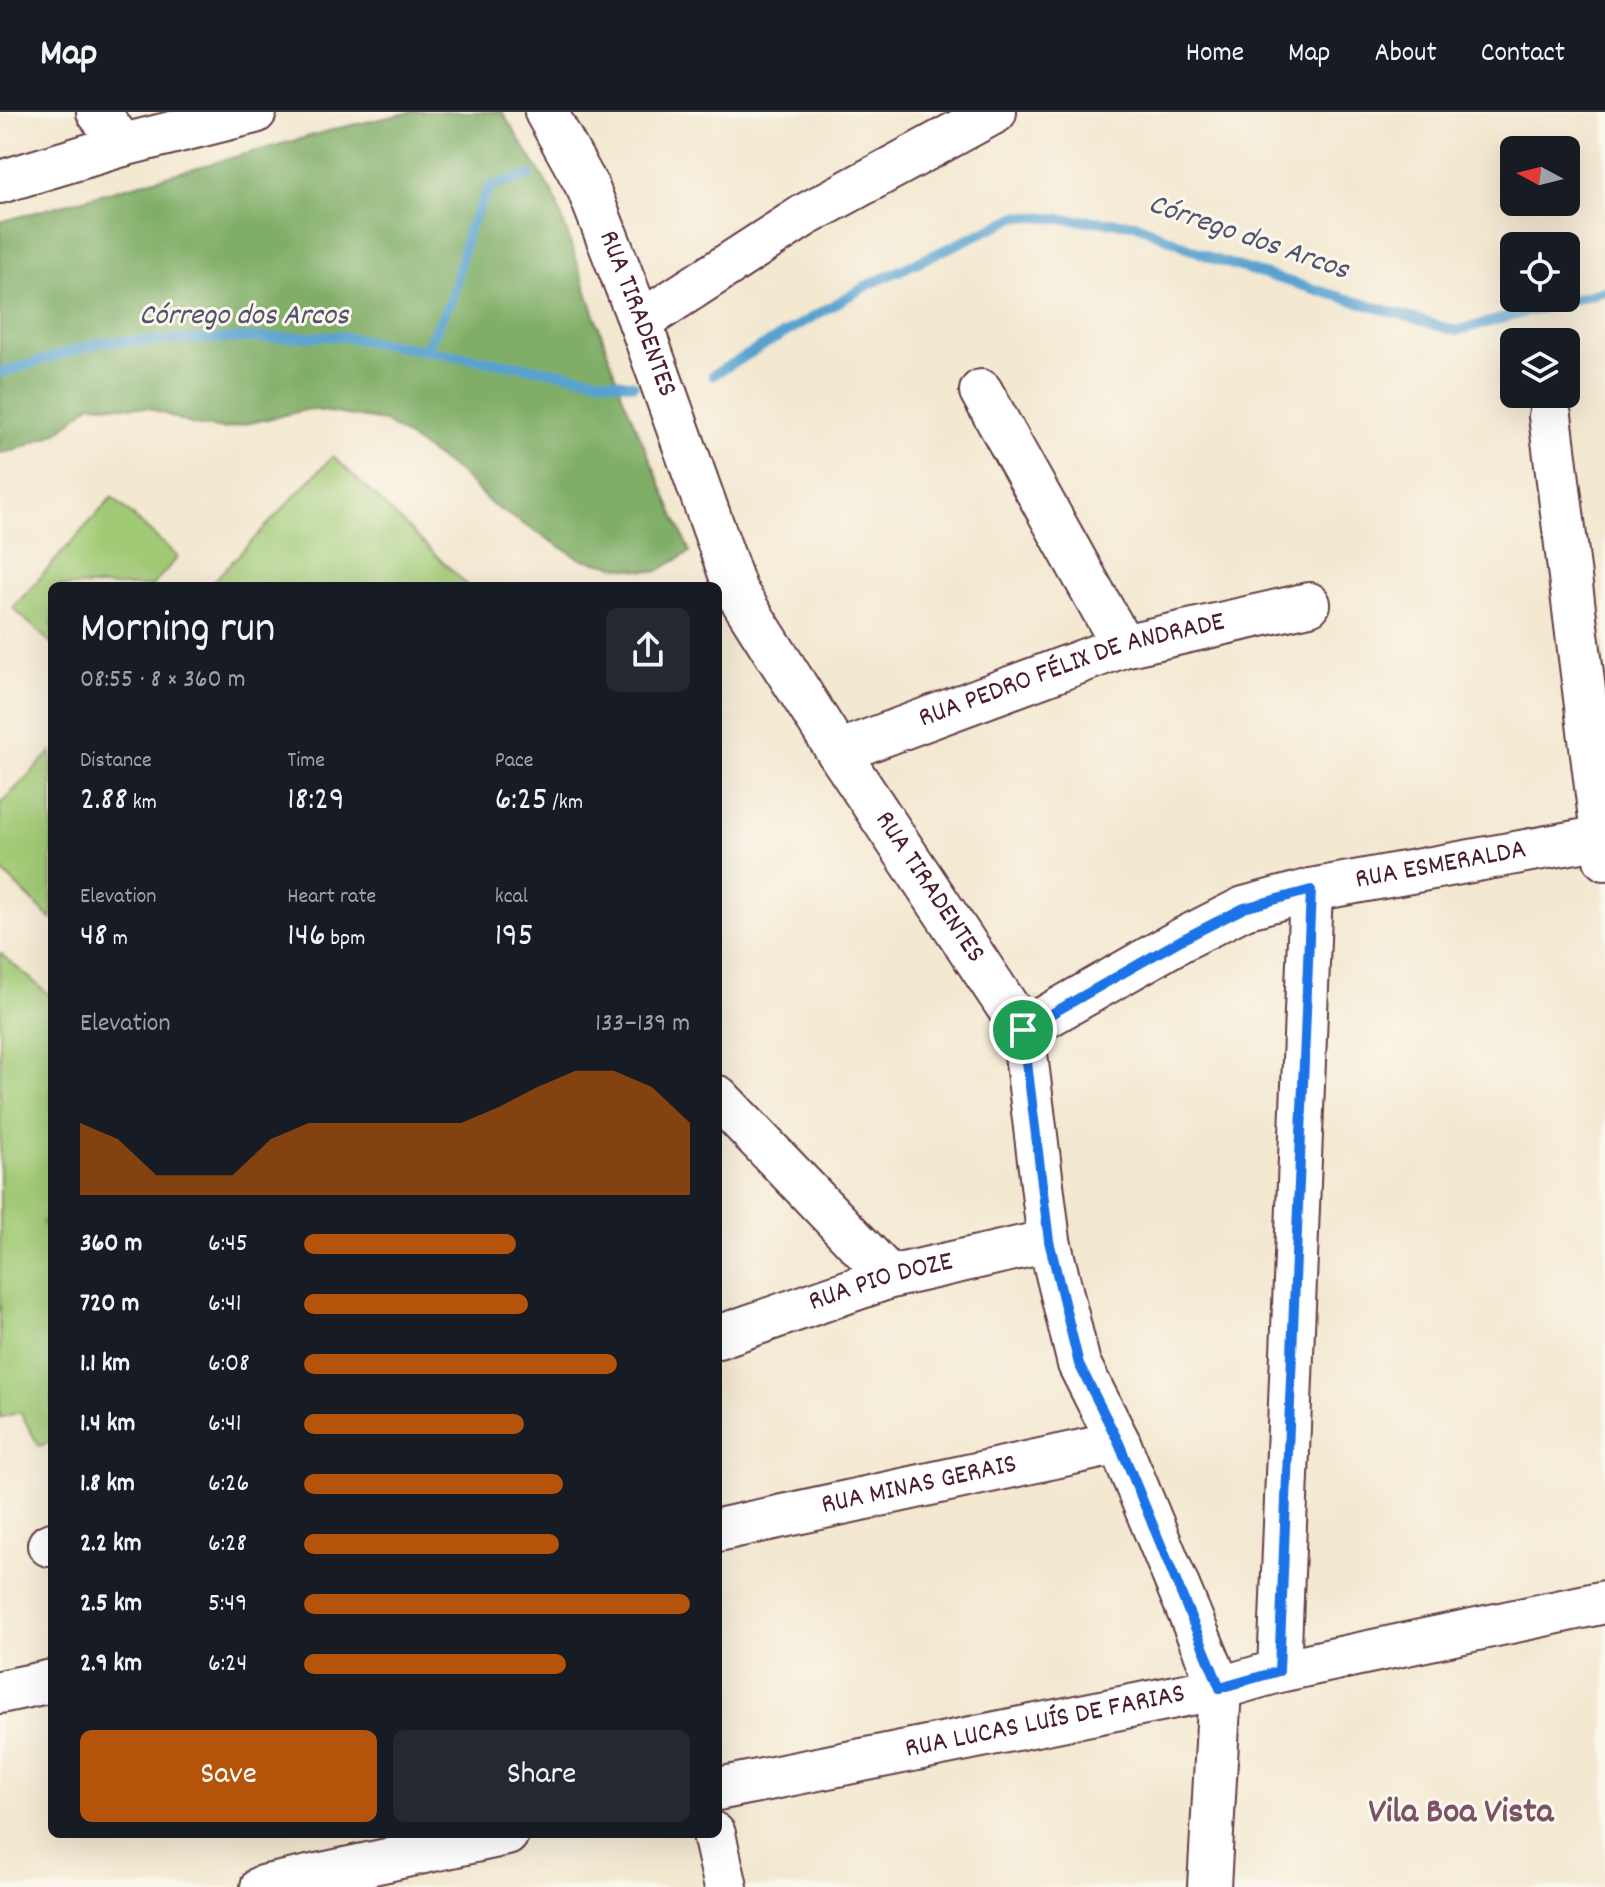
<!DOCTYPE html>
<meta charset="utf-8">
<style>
:root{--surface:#171b24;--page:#242831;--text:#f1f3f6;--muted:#9ea1a6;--line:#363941;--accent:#b45309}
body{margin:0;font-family:Dekko,sans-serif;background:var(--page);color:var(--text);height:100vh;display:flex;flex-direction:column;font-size:30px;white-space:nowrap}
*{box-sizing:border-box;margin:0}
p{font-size:26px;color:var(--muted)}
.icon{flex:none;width:44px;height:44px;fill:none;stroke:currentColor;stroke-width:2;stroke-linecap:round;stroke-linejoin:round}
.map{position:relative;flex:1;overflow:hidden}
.panel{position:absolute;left:48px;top:470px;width:674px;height:1256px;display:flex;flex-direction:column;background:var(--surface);border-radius:12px;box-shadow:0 8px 32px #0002}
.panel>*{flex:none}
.needle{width:52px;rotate:277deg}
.controls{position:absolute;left:1500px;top:24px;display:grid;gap:16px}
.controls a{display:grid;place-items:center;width:80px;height:80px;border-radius:12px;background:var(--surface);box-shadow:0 8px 32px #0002;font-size:40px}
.pin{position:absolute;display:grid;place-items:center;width:68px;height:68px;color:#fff;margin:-34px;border:4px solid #fff;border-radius:50%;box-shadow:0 2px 8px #0007}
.round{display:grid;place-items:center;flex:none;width:84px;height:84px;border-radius:12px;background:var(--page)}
.head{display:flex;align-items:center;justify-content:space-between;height:136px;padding:0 32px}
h1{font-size:44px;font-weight:600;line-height:60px}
.stats{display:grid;grid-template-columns:repeat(3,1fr);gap:12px;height:136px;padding:8px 32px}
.stats div{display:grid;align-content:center}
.stats b{font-size:34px;font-weight:600}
.stats small{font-size:22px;font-weight:400}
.stats p{font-size:22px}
.chart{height:224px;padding:16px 32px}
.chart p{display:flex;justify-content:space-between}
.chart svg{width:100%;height:144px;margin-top:8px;fill:var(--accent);opacity:.7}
.button{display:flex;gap:16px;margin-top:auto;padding:16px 32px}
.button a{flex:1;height:92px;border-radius:12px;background:var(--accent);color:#fff;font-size:32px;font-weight:600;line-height:92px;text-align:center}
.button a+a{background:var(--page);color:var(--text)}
ul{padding:0 32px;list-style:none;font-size:26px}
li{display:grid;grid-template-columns:128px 96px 1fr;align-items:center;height:60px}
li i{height:20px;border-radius:10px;background:var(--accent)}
header{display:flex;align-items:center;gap:48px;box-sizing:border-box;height:112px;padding:0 40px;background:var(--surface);border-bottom:2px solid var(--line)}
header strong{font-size:38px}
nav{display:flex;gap:44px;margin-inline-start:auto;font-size:28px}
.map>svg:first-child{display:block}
</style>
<header>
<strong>Map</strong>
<nav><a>Home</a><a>Map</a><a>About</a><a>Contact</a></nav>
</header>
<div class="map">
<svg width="1605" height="1775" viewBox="0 0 1605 1775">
<rect width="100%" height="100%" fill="#fbf7ec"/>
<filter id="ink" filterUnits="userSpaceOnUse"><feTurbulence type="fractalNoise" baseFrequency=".0125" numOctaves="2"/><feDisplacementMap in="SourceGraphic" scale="16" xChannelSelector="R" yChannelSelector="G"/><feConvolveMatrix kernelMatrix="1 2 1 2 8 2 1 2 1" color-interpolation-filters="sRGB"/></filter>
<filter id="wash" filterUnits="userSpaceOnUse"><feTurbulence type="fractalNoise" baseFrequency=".006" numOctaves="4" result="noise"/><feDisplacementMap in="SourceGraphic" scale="32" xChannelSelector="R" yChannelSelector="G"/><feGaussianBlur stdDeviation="1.8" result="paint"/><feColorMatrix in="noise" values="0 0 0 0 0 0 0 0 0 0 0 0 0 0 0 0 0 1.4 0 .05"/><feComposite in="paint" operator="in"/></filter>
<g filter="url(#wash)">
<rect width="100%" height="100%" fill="#f3e8d0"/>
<path fill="#a1ca76" stroke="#767450" stroke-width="2" d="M333 344 468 474H209Z
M112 385 178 445 152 474H52V532L13 496Z
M52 639V808L0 757V693Z
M0 841 52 885V1097L42 1111 52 1122V1182L46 1194 52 1199V1330L39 1334 20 1300 0 1306Z"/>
<path fill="#80ae67" stroke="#656649" stroke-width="2" d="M412 0H502L554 83 623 285 690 440 656 460 625 456 581 447 492 393 460 361 384 309 310 297 224 317 194 313 149 296 91 292 57 321 16 338 0 341V110L339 16Z"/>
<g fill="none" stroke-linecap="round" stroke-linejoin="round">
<path stroke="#59a2d0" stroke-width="10" d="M425 238 453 184 468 118 490 75 530 63
M0 261 103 230 338 224 634 273
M713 263 868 173 1018 104 1135 112 1216 148 1456 219 1605 179"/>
</g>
</g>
<g filter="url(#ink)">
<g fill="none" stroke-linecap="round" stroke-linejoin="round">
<g stroke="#633d44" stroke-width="46">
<g id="street">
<path d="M98 0 123 33"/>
<path id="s1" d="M546 0 588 76 640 210 736 479 838 640 1023 918 1049 1129 1079 1252 1119 1331 1220 1576 1209 1775"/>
<path d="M0 70 123 33 255 0"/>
<path d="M640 210 805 103 995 0"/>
<path d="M981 279 1123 534"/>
<path d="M1550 304 1605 747"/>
<path id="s2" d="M838 640 1123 534 1309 492"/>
<path id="s3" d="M1023 918 1181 828 1244 796 1311 778 1603 725"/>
<path d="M718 985 890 1165"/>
<path id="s4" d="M718 1225 890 1165 1049 1129"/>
<path id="s5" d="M718 1418 1119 1331"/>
<path d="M49 1433 52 1432"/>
<path d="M1279 1559 1311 778"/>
<path d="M0 1580 52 1569"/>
<path id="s6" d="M718 1677 1220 1576 1279 1559 1605 1490"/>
<path d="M714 1722 726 1775"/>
<path d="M262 1775 507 1722"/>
</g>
</g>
<use href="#street" stroke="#fff" stroke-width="42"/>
</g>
</g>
<g fill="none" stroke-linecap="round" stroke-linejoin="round" filter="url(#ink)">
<g stroke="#fff" stroke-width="16">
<path id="route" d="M1311 778 1279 1559 1220 1576 1119 1331 1079 1252 1049 1129 1023 918 1181 828 1244 796Z"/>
</g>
<use href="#route" stroke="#1a73e8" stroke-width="10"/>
</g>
<g text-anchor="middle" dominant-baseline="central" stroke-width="6" stroke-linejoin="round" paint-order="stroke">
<g font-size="28" fill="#4a1f2b" stroke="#fbf7ec">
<text stroke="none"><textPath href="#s1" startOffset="222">RUA TIRADENTES</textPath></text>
<text stroke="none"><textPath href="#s2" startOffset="248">RUA PEDRO FÉLIX DE ANDRADE</textPath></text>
<text stroke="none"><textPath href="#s3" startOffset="454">RUA ESMERALDA</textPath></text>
<text stroke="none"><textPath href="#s1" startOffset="870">RUA TIRADENTES</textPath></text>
<text stroke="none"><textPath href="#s4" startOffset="172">RUA PIO DOZE</textPath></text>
<text stroke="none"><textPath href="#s5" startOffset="206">RUA MINAS GERAIS</textPath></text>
<text stroke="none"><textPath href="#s6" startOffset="334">RUA LUCAS LUÍS DE FARIAS</textPath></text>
</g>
<g font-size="30" font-style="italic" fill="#50536d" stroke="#fbf7ec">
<text transform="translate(1248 127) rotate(19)">Córrego dos Arcos</text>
<text x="244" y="205">Córrego dos Arcos</text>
</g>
<g font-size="36" font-weight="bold" fill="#7b5166" stroke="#fbf7ec">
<text x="1461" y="1702">Vila Boa Vista</text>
</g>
</g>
</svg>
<div class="controls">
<a><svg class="needle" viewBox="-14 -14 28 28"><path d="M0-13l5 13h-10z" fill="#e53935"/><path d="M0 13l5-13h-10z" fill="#9ea1a6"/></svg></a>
<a><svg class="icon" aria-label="locate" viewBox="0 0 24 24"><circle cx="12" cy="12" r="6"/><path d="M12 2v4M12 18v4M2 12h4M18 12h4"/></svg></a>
<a><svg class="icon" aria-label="layers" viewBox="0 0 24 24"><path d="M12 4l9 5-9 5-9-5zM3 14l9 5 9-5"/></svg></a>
</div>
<div class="pin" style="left:1023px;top:918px;background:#1e9e55"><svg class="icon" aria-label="arrive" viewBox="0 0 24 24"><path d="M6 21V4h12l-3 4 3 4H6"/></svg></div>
<section class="panel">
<div class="head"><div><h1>Morning run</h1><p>08:55 · 8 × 360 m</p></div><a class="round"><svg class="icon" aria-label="share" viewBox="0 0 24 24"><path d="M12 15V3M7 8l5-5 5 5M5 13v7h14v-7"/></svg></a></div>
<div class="stats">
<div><p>Distance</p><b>2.88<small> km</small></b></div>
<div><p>Time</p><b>18:29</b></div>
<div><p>Pace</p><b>6:25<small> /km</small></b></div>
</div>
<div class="stats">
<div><p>Elevation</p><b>48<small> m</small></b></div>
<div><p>Heart rate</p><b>146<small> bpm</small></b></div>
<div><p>kcal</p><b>195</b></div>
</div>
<div class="chart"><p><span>Elevation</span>133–139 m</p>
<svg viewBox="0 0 160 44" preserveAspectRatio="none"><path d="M0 44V22L10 27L20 38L30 38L40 38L50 27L60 22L70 22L80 22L90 22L100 22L110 17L120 11L130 6L140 6L150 11L160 22V44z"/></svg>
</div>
<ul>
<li><b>360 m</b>6:45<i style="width:55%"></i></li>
<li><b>720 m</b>6:41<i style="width:58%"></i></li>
<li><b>1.1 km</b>6:08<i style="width:81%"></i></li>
<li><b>1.4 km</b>6:41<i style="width:57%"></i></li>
<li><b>1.8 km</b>6:26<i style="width:67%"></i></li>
<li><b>2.2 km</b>6:28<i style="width:66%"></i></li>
<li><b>2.5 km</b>5:49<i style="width:100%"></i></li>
<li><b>2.9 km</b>6:24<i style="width:68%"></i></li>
</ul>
<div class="button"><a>Save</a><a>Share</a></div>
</section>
</div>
